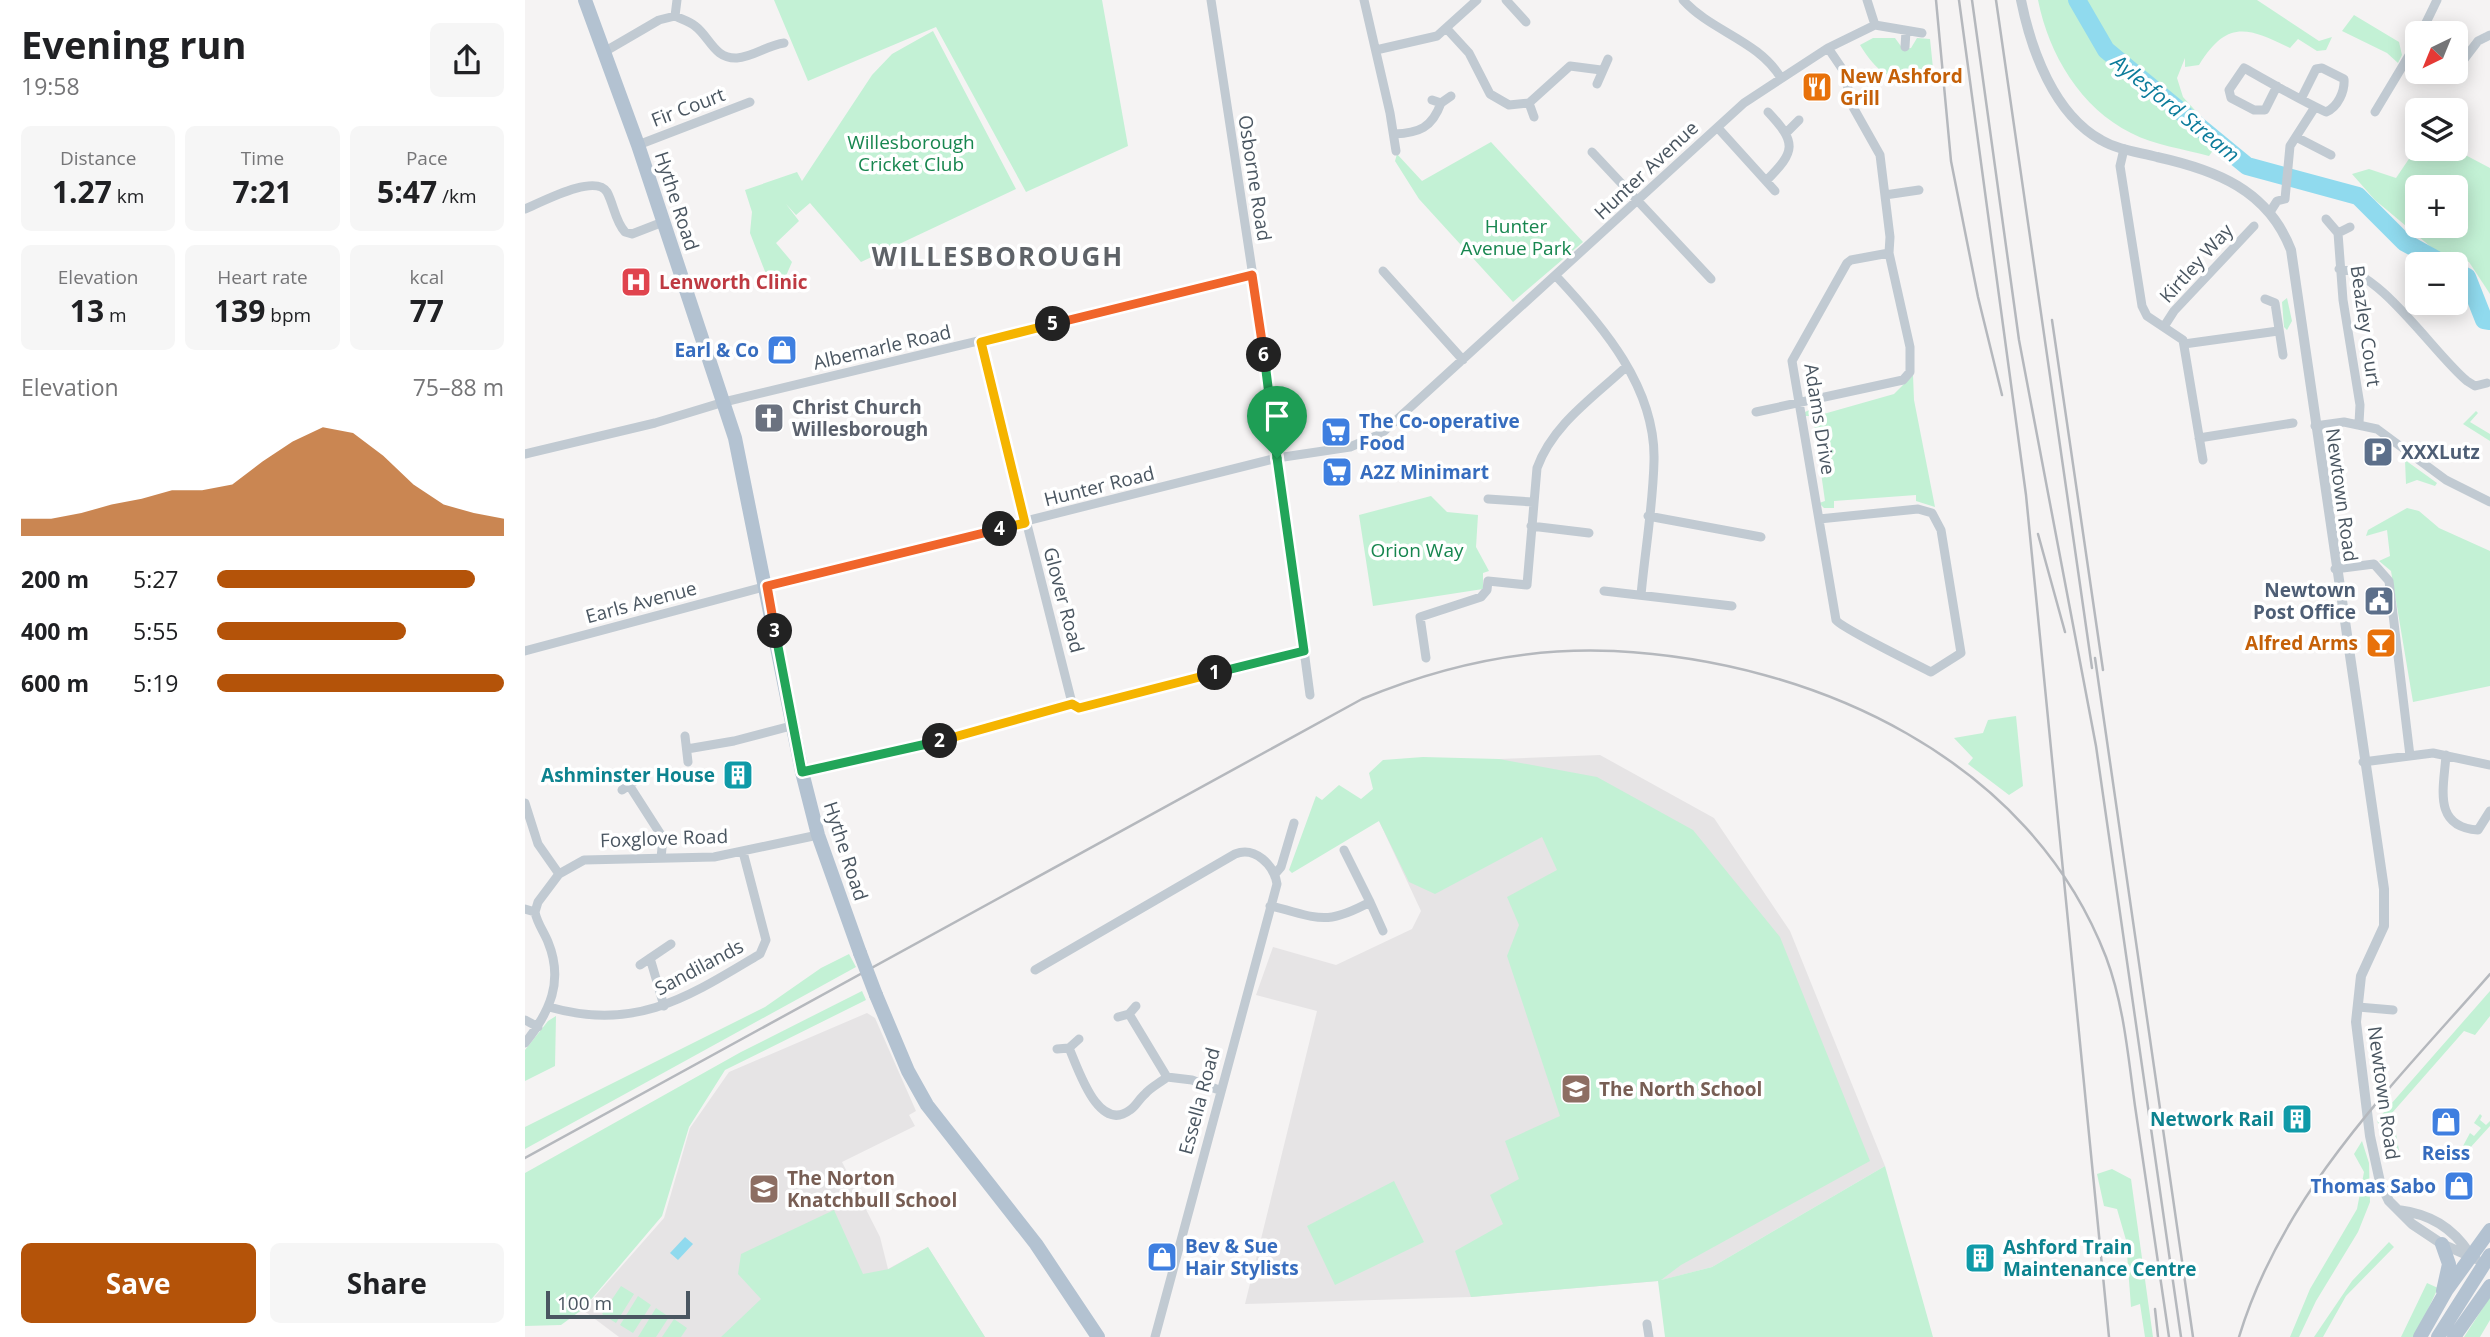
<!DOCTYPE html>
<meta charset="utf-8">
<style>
:root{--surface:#fff;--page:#f6f6f6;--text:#202124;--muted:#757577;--accent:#b45309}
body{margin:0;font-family:"Open Sans",sans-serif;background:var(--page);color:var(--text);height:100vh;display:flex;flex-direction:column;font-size:26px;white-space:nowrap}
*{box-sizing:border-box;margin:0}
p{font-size:23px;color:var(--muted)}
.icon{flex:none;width:38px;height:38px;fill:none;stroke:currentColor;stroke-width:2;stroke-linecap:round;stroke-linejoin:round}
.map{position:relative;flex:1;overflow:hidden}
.details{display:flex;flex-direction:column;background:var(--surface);width:525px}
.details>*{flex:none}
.needle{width:46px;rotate:223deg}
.fabs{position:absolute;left:1880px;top:21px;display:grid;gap:14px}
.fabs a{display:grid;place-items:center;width:63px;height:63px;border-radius:10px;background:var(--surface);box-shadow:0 4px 18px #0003;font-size:35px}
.scale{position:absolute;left:21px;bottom:18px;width:144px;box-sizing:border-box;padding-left:7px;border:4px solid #4a5661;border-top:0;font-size:19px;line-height:24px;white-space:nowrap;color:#4a5661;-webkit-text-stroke:5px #fff;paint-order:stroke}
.pin{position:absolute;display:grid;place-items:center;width:60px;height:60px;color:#fff;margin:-72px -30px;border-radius:50% 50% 50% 0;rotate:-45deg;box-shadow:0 0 7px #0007}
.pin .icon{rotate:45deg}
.km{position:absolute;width:35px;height:35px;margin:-18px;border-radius:50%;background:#222;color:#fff;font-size:19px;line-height:35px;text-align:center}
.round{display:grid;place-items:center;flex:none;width:74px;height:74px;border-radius:10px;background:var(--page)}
.overview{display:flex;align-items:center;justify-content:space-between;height:119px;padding:0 21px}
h1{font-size:38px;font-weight:700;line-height:52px}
.figures{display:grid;grid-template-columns:repeat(3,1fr);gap:10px;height:119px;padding:7px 21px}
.figures div{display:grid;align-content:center;border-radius:10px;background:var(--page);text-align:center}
.figures b{font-size:30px;font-weight:700}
.figures small{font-size:19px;font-weight:400}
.figures p{font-size:19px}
.chart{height:196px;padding:14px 21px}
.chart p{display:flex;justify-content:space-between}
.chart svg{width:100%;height:126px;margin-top:7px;fill:var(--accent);opacity:.7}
.button{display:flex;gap:14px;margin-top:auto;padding:14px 21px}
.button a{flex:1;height:80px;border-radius:10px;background:var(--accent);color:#fff;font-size:28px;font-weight:700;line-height:80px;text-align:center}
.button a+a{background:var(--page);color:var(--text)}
ul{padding:0 21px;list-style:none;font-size:23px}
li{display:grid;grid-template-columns:112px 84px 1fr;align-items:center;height:52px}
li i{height:18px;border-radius:9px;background:var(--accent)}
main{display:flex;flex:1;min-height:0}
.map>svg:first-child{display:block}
</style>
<main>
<section class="details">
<div class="overview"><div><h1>Evening run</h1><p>19:58</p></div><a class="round"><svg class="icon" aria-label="share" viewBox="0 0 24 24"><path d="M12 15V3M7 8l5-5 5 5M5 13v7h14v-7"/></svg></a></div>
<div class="figures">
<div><p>Distance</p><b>1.27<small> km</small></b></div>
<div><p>Time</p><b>7:21</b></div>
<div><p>Pace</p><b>5:47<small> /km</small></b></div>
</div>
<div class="figures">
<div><p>Elevation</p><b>13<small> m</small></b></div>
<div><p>Heart rate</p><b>139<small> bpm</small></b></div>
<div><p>kcal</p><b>77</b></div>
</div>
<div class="chart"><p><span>Elevation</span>75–88 m</p>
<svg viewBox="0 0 160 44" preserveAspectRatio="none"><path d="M0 44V38L10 38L20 36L30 33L40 31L50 28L60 28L70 26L80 18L90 11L100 6L110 8L120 16L130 26L140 33L150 36L160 38V44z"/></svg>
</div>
<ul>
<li><b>200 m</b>5:27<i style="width:90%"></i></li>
<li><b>400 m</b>5:55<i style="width:66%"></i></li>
<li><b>600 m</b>5:19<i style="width:100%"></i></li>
</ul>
<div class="button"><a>Save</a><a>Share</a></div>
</section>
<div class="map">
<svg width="1965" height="1337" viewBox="0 0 1965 1337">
<rect width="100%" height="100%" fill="#f5f3f3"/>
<path fill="#e6e4e5" d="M1075 755 1189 818 1265 931 1360 1166 1187 1267 1133 1281 946 1297 720 1304 792 1011 731 995 748 947 811 965 887 929 896 911 854 821 974 759Z
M342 1013 350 1018 391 1111 384 1115 390 1126 317 1162 355 1237 363 1269 403 1247 460 1337H94L58 1310 139 1218 165 1128 204 1072Z"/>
<path fill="#c3f1d5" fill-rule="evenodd" d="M249 0H577L603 146 501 192 411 27 283 81Z
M1513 0H1732L1794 41 1807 37 1801 50 1792 51 1773 39 1765 48C1722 27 1702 20 1674 65L1660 67V58L1652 78 1658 97 1696 139 1684 156C1659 149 1629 145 1606 133 1556 108 1524 55 1513 0Z
M1829 15 1874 42 1877 55 1873 63 1862 53 1817 31Z
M408 31 491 189 336 262 285 203 271 215 261 204 274 221 251 243 267 262 254 292 246 287 225 233 227 212 220 190 272 172 277 181 347 75 367 54Z
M1348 38H1370L1378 49 1386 48 1392 38 1405 39 1409 78C1369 81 1357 80 1335 45Z
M966 142 1058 242 988 302 894 199 870 161 872 154 897 181Z
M1892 147 1929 149 1965 168V294L1944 262 1912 252 1850 200 1827 174 1844 169 1871 178ZM1892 187H1930V226H1892Z
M1762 298 1767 321 1762 330 1759 327 1757 302Z
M1388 375 1389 400 1410 507 1391 501V495L1309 501V508H1299L1294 503 1300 501 1288 416H1279L1280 412 1291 407 1295 415 1369 394Z
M1951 411 1953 413 1945 422 1965 434V441L1938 424Z
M1880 460 1912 483 1910 486 1892 480 1881 484Z
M906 496 922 512 953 515 951 547 964 571 958 573V589L848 606 834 515Z
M1882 508 1894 511 1914 528 1965 551V686L1888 702 1866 571 1854 561 1865 556 1862 530 1841 536 1843 530Z
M1491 716 1498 786 1484 795 1443 764 1448 758 1429 738 1458 733 1463 720Z
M898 757 974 759 1072 777 1168 830 1255 937 1345 1161 1156 1265 1136 1280 1187 1267 1360 1166 1408 1337H1140L1133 1281 946 1297 930 1251 978 1224 965 1195 994 1179 980 1141 1035 1116 982 956 994 925 982 897 1032 870 1017 837 910 894 884 882 854 821 767 873 764 870 791 796 797 800 814 785 836 799 848 789 844 773 858 760Z
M324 954 331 967 0 1149V1127L240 1007 296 968Z
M337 991 341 1000 200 1070 164 1127 137 1216 58 1309 36 1325 0 1326V1173L216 1052Z
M1965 991V1016L1950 1035 1939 1031 1867 1113 1874 1150 1865 1162 1852 1120Z
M31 1016 30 1066 0 1081V1050L23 1021Z
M1955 1114 1957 1116 1955 1120 1961 1125 1965 1121V1126L1934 1160 1931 1159 1945 1133 1949 1136 1956 1128 1949 1123Z
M1837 1141 1844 1163 1845 1202 1833 1232 1791 1301 1774 1337H1765L1785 1289 1832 1209 1839 1172 1829 1154Z
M1587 1169 1606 1179 1628 1337H1620L1615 1304 1606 1307 1601 1240 1592 1209 1579 1206 1572 1174Z
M869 1181 899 1242 810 1285 782 1226Z
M309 1210 338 1274 364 1269 403 1247 460 1337H196L236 1299 213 1274 216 1254Z
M1864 1242 1869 1247 1821 1296 1798 1337H1789L1827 1281Z
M1902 1283 1913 1288 1890 1337H1876Z
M96 1286 109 1294 91 1323 77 1314Z
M113 1296 126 1305 108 1333 95 1325Z
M1965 1297V1320L1955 1337H1939Z
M131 1308 144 1317 131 1337H113Z
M149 1319 162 1328 156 1337H137Z"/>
<path fill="#90daee" d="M160 1237 168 1244 153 1260 145 1253Z"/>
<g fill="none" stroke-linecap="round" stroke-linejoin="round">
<path stroke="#90daee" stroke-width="18" d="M1552 0 1581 50 1722 166 1833 196 1879 242 1919 264
M1930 271 1942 277 1959 320 1965 321"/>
<path stroke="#c1cad2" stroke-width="9" d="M686 0 736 329 785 695
M839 0 865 113 871 151
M981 0 1001 22
M1158 0C1187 32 1233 40 1256 78
M1342 0 1350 25
M150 16 152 0
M1350 25 1397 33
M922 29 944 53 965 94 984 105 1004 103 1045 66 1076 70
M1896 33 1912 0
M1380 47 1381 31
M851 50 912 36 952 0
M79 52 134 20 150 16C156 19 164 21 170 26 185 37 189 59 212 58 228 57 243 45 259 43
M1930 71 1953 41 1965 35
M1896 72C1906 77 1920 79 1929 72
M1072 84 1083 59
M1752 86 1740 110H1729L1706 98 1704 90 1719 68C1746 83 1773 99 1801 112 1813 107 1820 91 1819 79L1797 68 1791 69 1776 99
M916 103 926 96
M1004 103 1009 117
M1850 112 1892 42
M1193 128 1250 191
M1262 132 1274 120
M869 134C894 133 907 128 916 103L907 100
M1773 138 1806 155
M113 145 225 102
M1599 149 1595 166 1617 306 1622 316 1658 340 1678 460
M1067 152 1186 279
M1241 181C1271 151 1272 143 1243 112
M1360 195 1394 190
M0 209C17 202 70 173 82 192 89 205 90 221 100 232L107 234 138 222
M1745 212 1752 201 1760 199 1765 146 1790 107
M1801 219 1813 233 1818 300 1835 405 1834 423
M1813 233 1825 227
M1814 269C1853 268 1911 356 1942 381L1950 386 1962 383
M858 271 938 360
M1031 276C1078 326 1131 388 1129 461 1128 506 1120 551 1116 595
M1740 299 1750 303 1758 355
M1640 325 1649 311 1729 226
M456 342 547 703
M1659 344 1753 331
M1231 412 1378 380 1385 372V347L1364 253 1365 237 1355 155 1328 107 1318 70 1303 48
M1790 426 1819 422 1852 429 1921 480 1965 502
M1674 438 1768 423
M0 454 130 423 199 402 727 275
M963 499 1008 502
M1123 516 1236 537
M1294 519 1393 509 1407 513 1416 530 1436 653 1406 672C1392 665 1315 627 1311 620L1267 361 1322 263 1326 260 1364 253
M1006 526 1064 533
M1810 569 1849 564 1864 581 1885 756
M1079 591 1207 606
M0 651 242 586 752 458 825 447 856 434 1219 103 1303 48 1350 25
M901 658 895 617 956 597 962 590 963 581 1002 585 1012 468C1028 424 1069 397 1102 366
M160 736 163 762
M162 749 209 741 266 726
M1921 755C1919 787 1907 827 1953 830L1965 811
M1838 762 1908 753 1965 765
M277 772 388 749 547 703 554 708 779 651
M104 785 138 838 136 858
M97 790 113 779
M0 803 13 844 34 874
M750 874 756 867 769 823
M845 902 858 931
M745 906C793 917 799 927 845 902L819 850
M0 909 10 912C12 923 19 932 23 942 39 981 25 1012 0 1043
M10 912 13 902 34 874 59 860 189 857 293 835
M125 958 139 1006
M115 965 146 944
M510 970 710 854C730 846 749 865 752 884L630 1337
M24 1007C111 1032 163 997 235 954L241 940 218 852
M1833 1007 1868 1010
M604 1014 642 1077
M593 1017 604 1014 611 1006
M0 1020 13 1027
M544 1048C553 1068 573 1134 605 1110 611 1106 614 1099 620 1094 626 1087 635 1083 642 1077L667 1080 694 1090
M532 1049 544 1048 554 1039
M1122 1324 1124 1337"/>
<path stroke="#c1cad2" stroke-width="10" d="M1496 0C1506 50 1529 114 1576 140 1593 150 1613 152 1632 157 1691 170 1743 190 1766 250L1859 889V926L1836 976 1831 1022 1845 1136 1855 1182 1864 1201 1887 1224 1917 1244 1951 1259
M1873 1210C1905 1214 1927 1227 1945 1254"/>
<path stroke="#b3c2d1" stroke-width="14" d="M60 0 113 145 210 438 277 772 293 835 335 953
M351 995 383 1071 402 1105 511 1244 573 1337
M1917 1244 1924 1264 1918 1291
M1895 1337 1921 1291 1965 1230
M1913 1337 1965 1255
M1929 1337 1965 1286"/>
<path stroke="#b5b8bd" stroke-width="2.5" d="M1411 0 1426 161 1453 297 1477 395
M1434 0 1501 495 1584 1337
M1447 0 1494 340 1571 746 1656 1337
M1471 0 1567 668
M1527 320 1578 670
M1513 534 1540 632
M1570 658 1668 1337
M0 1158 837 699C916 666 1003 647 1089 651 1290 661 1505 759 1581 957 1599 1005 1603 1056 1610 1106 1622 1183 1633 1260 1644 1337
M1630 1309 1633 1337
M1714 1337C1758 1192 1868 1085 1965 974"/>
<path stroke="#b3c2d1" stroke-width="14" d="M335 953 351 995"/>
</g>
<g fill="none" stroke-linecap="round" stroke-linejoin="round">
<g stroke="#fff" stroke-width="14">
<path id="split-1" d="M690 673 779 651 752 458"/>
</g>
<g stroke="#fff" stroke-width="14">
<path id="split-2" d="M415 741 547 704 554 708 690 673"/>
</g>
<g stroke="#fff" stroke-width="14">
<path id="split-3" d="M250 631 277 772 415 741"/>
</g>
<g stroke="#fff" stroke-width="14">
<path id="split-4" d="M250 631 242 586 475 529"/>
</g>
<g stroke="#fff" stroke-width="14">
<path id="split-5" d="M475 529 500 523 456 342 528 324"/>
</g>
<g stroke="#fff" stroke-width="14">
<path id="split-6" d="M528 324 727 275 739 355"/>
</g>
<g stroke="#fff" stroke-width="14">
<path id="split-7" d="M739 355 752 458"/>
</g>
<use href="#split-1" stroke="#22a559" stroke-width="9"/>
<use href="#split-2" stroke="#f5b400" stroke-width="9"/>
<use href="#split-3" stroke="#22a559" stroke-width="9"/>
<use href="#split-4" stroke="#f0652b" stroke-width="9"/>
<use href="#split-5" stroke="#f5b400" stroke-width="9"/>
<use href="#split-6" stroke="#f0652b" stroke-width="9"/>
<use href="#split-7" stroke="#22a559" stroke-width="9"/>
</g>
<defs>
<g id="restaurant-square" transform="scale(1.575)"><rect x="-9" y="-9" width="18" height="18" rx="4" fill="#e8710a" stroke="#fff"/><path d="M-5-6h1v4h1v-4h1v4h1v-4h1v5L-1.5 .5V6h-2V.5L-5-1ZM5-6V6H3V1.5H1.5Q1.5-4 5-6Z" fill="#fff"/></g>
<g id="hospital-square" transform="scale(1.575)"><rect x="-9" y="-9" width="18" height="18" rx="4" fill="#e0444e" stroke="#fff"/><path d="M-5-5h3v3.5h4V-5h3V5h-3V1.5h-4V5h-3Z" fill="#fff"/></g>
<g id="shop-square" transform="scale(1.575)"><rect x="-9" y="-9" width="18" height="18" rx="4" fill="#3f7fe0" stroke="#fff"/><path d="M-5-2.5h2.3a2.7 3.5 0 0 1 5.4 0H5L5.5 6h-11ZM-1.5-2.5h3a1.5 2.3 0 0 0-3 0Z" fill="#fff"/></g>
<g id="church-square" transform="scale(1.575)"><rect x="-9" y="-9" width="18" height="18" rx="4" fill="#6b7280" stroke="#fff"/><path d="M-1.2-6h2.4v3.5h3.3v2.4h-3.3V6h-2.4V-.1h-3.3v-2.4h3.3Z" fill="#fff"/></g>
<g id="supermarket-square" transform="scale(1.575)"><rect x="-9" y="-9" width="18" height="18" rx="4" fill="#3f7fe0" stroke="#fff"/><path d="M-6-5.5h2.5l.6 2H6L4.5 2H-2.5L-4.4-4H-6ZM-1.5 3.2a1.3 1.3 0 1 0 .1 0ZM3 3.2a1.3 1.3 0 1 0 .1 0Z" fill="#fff"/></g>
<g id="parking-square" transform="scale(1.575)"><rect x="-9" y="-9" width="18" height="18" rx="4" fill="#5c6f8a" stroke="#fff"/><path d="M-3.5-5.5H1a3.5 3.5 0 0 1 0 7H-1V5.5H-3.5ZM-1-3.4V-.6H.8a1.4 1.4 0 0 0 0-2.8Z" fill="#fff"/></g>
<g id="civic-square" transform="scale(1.575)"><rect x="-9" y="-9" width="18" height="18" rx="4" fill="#5c6f8a" stroke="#fff"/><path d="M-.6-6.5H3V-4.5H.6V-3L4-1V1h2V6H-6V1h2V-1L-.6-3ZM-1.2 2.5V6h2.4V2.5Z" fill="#fff"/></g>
<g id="bar-square" transform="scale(1.575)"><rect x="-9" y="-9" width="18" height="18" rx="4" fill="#e8710a" stroke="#fff"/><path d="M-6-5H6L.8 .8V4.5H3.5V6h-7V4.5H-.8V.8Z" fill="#fff"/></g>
<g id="building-square" transform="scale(1.575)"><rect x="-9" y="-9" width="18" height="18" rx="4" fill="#0f9aa8" stroke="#fff"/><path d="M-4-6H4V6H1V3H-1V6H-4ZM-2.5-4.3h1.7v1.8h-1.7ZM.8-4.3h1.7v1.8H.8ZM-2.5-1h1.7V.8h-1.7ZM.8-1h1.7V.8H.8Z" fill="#fff"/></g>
<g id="school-square" transform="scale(1.575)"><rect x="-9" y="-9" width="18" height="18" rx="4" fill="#8d6e63" stroke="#fff"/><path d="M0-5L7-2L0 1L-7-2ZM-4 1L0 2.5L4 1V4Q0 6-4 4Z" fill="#fff"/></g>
</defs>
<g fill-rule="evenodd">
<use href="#restaurant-square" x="1292" y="87"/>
<use href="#hospital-square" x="111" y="282"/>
<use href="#shop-square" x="257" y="350"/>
<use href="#church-square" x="244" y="418"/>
<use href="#supermarket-square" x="811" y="432"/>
<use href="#parking-square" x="1853" y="452"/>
<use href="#supermarket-square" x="812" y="472"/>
<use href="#civic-square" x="1854" y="601"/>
<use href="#bar-square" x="1856" y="643"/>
<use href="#building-square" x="213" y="775"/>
<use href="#school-square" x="1051" y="1089"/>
<use href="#building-square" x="1772" y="1119"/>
<use href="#shop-square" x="1921" y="1122"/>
<use href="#shop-square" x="1934" y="1186"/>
<use href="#school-square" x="239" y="1189"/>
<use href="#shop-square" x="637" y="1257"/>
<use href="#building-square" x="1455" y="1258"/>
</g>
<g text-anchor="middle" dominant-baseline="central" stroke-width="7" stroke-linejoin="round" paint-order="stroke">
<g font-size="19" font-weight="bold" fill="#c56008" stroke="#fff" text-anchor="start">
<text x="1315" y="76">New Ashford<tspan x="1315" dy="22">Grill</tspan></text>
<text x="1833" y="643" text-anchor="end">Alfred Arms</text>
</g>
<g font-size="19" fill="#4a5661" stroke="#fff">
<text transform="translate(163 107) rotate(-21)">Fir Court</text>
<text transform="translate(1121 170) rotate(-43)">Hunter Avenue</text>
<text transform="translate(730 178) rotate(81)">Osborne Road</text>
<text transform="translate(152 201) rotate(72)">Hythe Road</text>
<text transform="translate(1671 263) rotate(-48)">Kirtley Way</text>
<text transform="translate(1841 326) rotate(82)">Beazley Court</text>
<text transform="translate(357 347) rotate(-13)">Albemarle Road</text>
<text transform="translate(1295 419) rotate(81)">Adams Drive</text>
<text transform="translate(574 486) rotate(-14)">Hunter Road</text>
<text transform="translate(1817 495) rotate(82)">Newtown Road</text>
<text transform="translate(539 600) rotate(75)">Glover Road</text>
<text transform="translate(116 602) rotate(-15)">Earls Avenue</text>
<text transform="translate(139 838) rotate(-2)">Foxglove Road</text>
<text transform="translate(321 851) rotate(72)">Hythe Road</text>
<text transform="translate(174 967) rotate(-28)">Sandilands</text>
<text transform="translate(1859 1093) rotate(82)">Newtown Road</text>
<text transform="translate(674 1101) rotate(-75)">Essella Road</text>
</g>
<g font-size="19" fill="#17864f" stroke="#fff">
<text x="386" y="142">Willesborough<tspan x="386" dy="22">Cricket Club</tspan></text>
<text x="991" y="226">Hunter<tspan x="991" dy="22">Avenue Park</tspan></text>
<text x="892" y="550">Orion Way</text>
</g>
<g font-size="19" font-weight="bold" fill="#be3a42" stroke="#fff" text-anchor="start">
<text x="134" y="282">Lenworth Clinic</text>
</g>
<g font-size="19" font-weight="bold" fill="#366cbe" stroke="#fff" text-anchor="start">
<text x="234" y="350" text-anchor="end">Earl &amp; Co</text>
<text x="834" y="421">The Co-operative<tspan x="834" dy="22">Food</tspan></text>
<text x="835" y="472">A2Z Minimart</text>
<text x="1921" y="1153" text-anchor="middle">Reiss</text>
<text x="1911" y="1186" text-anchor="end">Thomas Sabo</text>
<text x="660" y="1246">Bev &amp; Sue<tspan x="660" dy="22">Hair Stylists</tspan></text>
</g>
<g font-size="19" font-weight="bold" fill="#5b616d" stroke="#fff" text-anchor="start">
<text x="267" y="407">Christ Church<tspan x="267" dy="22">Willesborough</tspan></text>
</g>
<g font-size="19" font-weight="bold" fill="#4e5e75" stroke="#fff" text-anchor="start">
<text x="1876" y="452">XXXLutz</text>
<text x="1831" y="590" text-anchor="end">Newtown<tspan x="1831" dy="22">Post Office</tspan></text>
</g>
<g font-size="19" font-weight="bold" fill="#0d838f" stroke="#fff" text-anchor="end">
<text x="190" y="775">Ashminster House</text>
<text x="1749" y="1119">Network Rail</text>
<text x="1478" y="1247" text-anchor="start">Ashford Train<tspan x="1478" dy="22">Maintenance Centre</tspan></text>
</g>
<g font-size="19" font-weight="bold" fill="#785e54" stroke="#fff" text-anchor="start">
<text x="1074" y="1089">The North School</text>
<text x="262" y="1178">The Norton<tspan x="262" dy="22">Knatchbull School</tspan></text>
</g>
<g font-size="21" font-style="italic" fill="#0c7c9b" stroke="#fff">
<text transform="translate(1651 108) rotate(39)">Aylesford Stream</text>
</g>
<g font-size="26" font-weight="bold" letter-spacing="2" fill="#5f6368" stroke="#fff">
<text x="473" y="256">WILLESBOROUGH</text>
</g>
</g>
</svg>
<div class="fabs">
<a><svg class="needle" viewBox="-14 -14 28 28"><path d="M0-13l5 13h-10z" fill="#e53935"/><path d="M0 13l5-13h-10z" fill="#757577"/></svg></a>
<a><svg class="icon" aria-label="layers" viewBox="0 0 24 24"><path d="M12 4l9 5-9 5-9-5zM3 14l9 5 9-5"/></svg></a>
<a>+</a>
<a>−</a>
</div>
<div class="scale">100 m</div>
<div class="pin" style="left:752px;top:458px;background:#1e9e55"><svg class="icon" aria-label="arrive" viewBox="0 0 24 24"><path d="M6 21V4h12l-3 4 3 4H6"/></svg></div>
<b class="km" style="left:690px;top:673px">1</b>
<b class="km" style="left:415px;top:741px">2</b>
<b class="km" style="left:250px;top:631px">3</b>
<b class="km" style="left:475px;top:529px">4</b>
<b class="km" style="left:528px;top:324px">5</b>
<b class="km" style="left:739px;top:355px">6</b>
</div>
</main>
